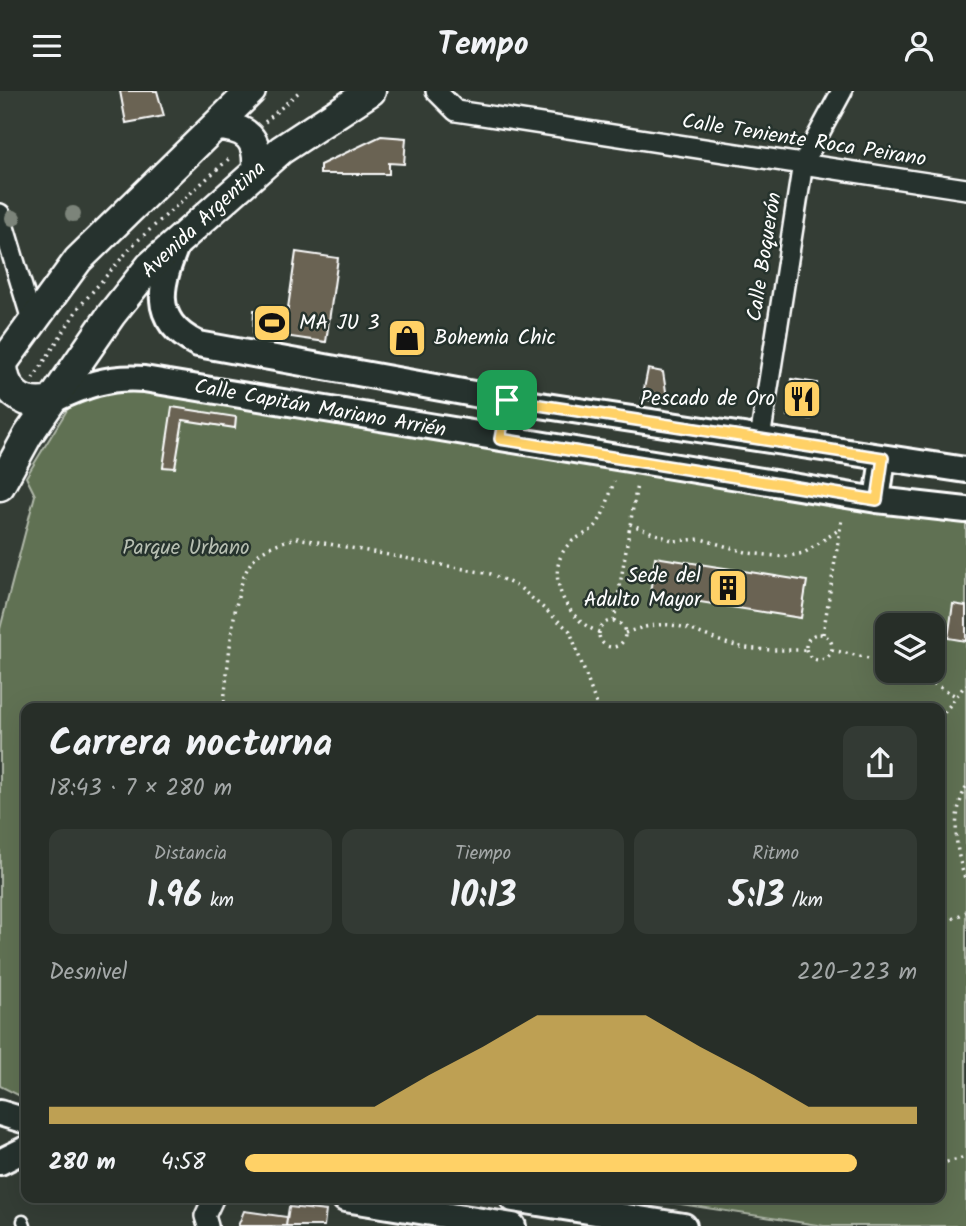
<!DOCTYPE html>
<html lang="es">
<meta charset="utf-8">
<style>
:root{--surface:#272e28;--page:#333a34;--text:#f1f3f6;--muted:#a4a8a8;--line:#434a45;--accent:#ffd166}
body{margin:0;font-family:Kalam,sans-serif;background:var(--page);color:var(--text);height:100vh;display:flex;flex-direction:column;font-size:26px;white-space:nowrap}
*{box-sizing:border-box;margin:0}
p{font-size:23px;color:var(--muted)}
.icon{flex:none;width:38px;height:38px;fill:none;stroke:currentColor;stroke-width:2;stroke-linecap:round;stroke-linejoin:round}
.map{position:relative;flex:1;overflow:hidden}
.side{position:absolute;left:21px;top:612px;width:924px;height:500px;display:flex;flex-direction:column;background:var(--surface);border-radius:14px;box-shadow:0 7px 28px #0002,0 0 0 2px var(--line)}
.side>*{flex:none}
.controls{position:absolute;left:875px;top:522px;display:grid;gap:14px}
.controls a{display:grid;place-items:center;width:70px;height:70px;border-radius:14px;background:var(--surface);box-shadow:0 7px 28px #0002,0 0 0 2px var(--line);font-size:35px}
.pin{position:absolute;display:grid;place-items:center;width:60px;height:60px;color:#fff;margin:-30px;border-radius:14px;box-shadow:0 4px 10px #0006}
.round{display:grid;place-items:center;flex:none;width:74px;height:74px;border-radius:14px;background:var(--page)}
.summary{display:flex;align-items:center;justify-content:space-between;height:119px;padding:0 28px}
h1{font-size:38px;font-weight:700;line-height:52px}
.figures{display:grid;grid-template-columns:repeat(3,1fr);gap:10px;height:119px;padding:7px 28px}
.figures div{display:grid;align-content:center;border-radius:14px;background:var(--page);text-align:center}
.figures b{font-size:35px;font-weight:700}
.figures small{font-size:19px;font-weight:400}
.figures p{font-size:19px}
.chart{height:196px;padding:14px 28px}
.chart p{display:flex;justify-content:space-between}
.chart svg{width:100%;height:126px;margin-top:7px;fill:var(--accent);opacity:.7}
ul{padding:0 28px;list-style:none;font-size:23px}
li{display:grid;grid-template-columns:112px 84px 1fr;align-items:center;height:52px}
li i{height:18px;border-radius:9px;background:var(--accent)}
header{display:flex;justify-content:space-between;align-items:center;height:91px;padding:0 28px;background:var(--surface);font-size:32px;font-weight:700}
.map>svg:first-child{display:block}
</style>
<header><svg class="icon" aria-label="menu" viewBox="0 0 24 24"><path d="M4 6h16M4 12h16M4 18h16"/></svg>Tempo<svg class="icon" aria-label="person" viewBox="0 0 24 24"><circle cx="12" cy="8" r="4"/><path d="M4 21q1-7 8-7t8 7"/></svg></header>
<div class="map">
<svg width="966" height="1135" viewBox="0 0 966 1135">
<rect width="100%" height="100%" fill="#343d35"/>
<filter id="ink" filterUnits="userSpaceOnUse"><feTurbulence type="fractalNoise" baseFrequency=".0143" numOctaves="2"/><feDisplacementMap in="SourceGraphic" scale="14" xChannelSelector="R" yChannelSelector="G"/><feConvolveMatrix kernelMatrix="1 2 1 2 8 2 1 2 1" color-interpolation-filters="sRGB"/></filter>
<g filter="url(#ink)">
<path fill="#607153" stroke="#b0b8a9" stroke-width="2" fill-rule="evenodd" d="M112 289 966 424V1135H824L648 1108H940V618H26V1008L0 995V538L35 404 26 386 67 319 86 300ZM887 534H933V579H887Z"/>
<path fill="#6a6353" stroke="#fff" stroke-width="2" d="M120 0H157L164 25 126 32Z
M381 45 406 47 404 73 389 72V83H320V74Z
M296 161 338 167 326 251 284 245Z
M254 219 271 220 270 245H253Z
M648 278 663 281 668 313 642 308Z
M792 288 817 292 811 328 787 325Z
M172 316 236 326 235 337 183 329 175 377 163 376Z
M655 466 807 490 801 527 650 503Z
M953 513 966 515V550L948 547Z
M289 1116 326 1120 324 1135H286Z
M244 1120 287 1126 286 1135H238Z"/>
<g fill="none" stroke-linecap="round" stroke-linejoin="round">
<g stroke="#fff" stroke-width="15">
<path id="service" d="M23 1130 25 1135"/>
</g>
<g stroke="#fff" stroke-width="24">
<path id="minor" d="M436 0 456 20 966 98
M0 123 32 229
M760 348 803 72 842 0
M208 1135 205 1125 213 1108"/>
</g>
<g stroke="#fff" stroke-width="30">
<path id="tertiary" d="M178 150C161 192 148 228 198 253L507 309 966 379
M51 310C83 295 108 285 144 288L877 409 966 419
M877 409 883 367
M0 1022 26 1030
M0 1071 26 1058
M345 1108 513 1135
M513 1108 684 1135"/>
</g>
<g stroke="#fff" stroke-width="33">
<path id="secondary" d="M216 35C247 36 259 48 257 79
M3 271C3 299 21 317 51 310
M0 276 78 169 251 0
M0 395 28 344 111 224 150 175 281 59 371 0"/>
</g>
<path stroke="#fff" stroke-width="3.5" stroke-dasharray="2 5" stroke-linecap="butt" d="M265 31 300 0
M33 288 79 216 135 152 232 65
M630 433 674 450 701 448 749 462 784 466 804 462 840 438
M599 543a13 13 0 1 1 26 0a13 13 0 1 1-26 0Z
M614 530 637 393
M599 541C566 530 542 481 569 453 578 444 593 442 599 430 606 418 610 403 614 390
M625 542C682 521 691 545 741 556 762 560 785 559 807 559
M806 556a13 13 0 1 1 26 0a13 13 0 1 1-26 0Z
M823 543 842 427
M832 559 887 571
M909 579 956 605
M223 618C228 583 232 500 250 473 260 457 280 451 297 447L491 483 519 496 570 540 598 618
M940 627 966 593
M966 696C951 726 955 760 966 790
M940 834 966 821
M940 1073 966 1066"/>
<use href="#service" stroke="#26332d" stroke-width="10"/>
<use href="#minor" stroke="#26332d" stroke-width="19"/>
<use href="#tertiary" stroke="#26332d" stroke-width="24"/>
<use href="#secondary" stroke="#26332d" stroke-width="28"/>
</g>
<g fill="#7c847a">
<circle cx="73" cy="123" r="8"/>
<circle cx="13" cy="127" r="8"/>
</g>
</g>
<g fill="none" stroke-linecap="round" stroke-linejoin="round" filter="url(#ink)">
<g stroke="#fff" stroke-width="14">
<path id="route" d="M507 309 883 367 877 409 500 348Z"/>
</g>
<use href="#route" stroke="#ffd166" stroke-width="9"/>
</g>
<defs>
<g id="stadium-square" transform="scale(2.0125)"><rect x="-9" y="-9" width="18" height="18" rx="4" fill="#ffd166" stroke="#26332d"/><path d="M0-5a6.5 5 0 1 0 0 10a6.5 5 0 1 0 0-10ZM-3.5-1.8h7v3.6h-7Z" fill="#111"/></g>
<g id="shop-square" transform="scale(2.0125)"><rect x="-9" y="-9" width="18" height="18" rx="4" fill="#ffd166" stroke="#26332d"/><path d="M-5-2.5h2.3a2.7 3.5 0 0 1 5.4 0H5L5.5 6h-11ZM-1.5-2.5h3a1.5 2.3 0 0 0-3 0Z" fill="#111"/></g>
<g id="restaurant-square" transform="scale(2.0125)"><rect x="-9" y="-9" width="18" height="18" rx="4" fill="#ffd166" stroke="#26332d"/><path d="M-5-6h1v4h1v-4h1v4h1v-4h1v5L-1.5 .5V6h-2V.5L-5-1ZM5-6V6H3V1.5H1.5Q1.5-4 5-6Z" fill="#111"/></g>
<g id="building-square" transform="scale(2.0125)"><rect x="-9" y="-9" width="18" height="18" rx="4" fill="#ffd166" stroke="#26332d"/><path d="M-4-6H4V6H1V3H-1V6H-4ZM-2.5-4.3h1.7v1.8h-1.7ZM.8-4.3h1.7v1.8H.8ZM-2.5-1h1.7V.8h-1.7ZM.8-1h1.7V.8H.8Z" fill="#111"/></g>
</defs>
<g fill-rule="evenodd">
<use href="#stadium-square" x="272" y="232"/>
<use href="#shop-square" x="407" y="247"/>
<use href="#restaurant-square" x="802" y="308"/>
<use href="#building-square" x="728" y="497"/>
</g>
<g text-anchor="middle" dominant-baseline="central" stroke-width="5" stroke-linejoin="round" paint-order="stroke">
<g font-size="21" fill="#fff" stroke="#26332d">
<text transform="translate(804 50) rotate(9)">Calle Teniente Roca Peirano</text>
<text transform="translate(204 129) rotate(-43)">Avenida Argentina</text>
<text transform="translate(765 166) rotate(-81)">Calle Boquerón</text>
<text transform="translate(320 318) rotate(10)">Calle Capitán Mariano Arrién</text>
</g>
<g font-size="21" fill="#fff" stroke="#26332d" text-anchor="start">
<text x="299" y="232">MA JU 3</text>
<text x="434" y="247">Bohemia Chic</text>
<text x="775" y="308" text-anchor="end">Pescado de Oro</text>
<text x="701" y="485" text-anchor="end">Sede del<tspan x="701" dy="24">Adulto Mayor</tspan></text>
</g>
<g font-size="21" fill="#b7bfb2" stroke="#26332d">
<text x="186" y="457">Parque Urbano</text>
</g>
</g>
</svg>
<div class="controls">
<a><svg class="icon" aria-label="layers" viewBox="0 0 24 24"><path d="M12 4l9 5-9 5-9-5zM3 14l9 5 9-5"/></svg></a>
</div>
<div class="pin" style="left:507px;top:309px;background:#1e9e55"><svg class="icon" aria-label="arrive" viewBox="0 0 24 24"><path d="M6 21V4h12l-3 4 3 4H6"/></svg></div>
<section class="side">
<div class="summary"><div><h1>Carrera nocturna</h1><p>18:43 · 7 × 280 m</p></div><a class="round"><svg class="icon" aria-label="share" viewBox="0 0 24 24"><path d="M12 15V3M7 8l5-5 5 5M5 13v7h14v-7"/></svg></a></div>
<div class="figures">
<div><p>Distancia</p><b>1.96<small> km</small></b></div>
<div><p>Tiempo</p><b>10:13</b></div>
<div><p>Ritmo</p><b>5:13<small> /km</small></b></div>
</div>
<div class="chart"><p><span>Desnivel</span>220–223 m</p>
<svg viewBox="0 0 160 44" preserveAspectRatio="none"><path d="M0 44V38L10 38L20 38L30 38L40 38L50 38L60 38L70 27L80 17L90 6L100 6L110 6L120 17L130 27L140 38L150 38L160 38V44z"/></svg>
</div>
<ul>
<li><b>280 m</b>4:58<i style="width:91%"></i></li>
</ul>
</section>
</div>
